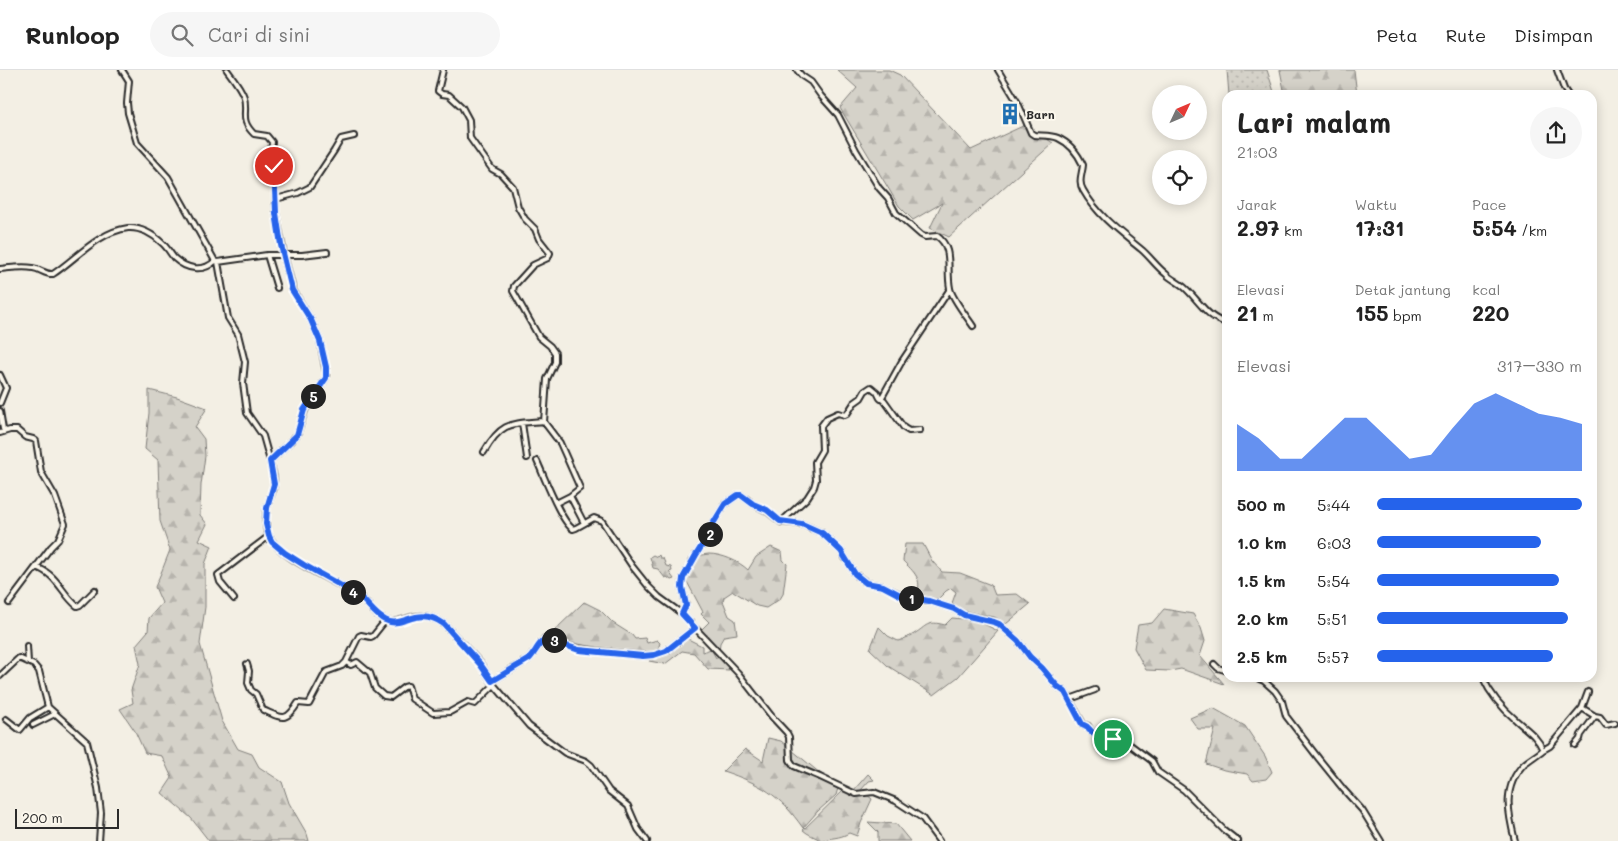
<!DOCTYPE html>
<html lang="id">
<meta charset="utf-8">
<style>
:root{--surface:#fff;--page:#f6f6f6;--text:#222;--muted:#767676;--line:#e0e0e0;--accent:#2563eb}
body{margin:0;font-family:Mali,sans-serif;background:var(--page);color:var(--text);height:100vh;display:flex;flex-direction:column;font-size:19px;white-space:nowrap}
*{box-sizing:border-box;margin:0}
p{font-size:16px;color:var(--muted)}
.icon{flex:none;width:28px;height:28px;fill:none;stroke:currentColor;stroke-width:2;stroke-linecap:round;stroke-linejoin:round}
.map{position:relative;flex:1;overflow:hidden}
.sheet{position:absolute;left:1222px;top:20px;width:375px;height:592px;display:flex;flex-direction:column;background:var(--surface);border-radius:15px;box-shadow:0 2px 12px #0003}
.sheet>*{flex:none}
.needle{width:32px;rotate:46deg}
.fabs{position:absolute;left:1152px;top:15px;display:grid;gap:10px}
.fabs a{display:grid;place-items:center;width:55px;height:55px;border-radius:50%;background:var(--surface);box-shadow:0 2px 12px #0003;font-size:25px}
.scale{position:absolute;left:15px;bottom:12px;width:104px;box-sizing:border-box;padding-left:5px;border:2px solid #2b2b2b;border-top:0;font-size:14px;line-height:18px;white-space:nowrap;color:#2b2b2b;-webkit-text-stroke:4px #fbf7ec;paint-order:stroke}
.pin{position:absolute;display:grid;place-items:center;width:42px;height:42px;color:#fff;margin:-21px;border:2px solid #fff;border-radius:50%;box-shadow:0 1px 5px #0007}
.km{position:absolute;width:25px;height:25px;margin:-12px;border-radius:50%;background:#222;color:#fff;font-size:14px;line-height:25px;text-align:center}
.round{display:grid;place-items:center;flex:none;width:52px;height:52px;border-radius:26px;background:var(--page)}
.summary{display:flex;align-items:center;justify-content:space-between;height:85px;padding:0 15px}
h1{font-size:28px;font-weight:700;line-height:38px}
.stats{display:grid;grid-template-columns:repeat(3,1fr);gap:8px;height:85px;padding:5px 15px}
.stats div{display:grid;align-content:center}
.stats b{font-size:21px;font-weight:700}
.stats small{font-size:14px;font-weight:400}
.stats p{font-size:14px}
.chart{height:140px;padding:10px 15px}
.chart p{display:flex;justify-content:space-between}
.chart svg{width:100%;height:90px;margin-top:5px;fill:var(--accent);opacity:.7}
ul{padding:0 15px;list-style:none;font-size:16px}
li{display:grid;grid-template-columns:80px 60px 1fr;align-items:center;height:38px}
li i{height:12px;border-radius:6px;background:var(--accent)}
header{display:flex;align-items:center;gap:30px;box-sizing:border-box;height:70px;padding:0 25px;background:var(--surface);border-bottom:1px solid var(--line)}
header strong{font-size:24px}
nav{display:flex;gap:28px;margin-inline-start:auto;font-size:18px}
.search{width:350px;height:45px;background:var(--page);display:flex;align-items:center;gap:12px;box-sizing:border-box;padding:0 18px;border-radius:28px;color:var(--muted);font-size:19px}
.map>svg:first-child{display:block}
</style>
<header>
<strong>Runloop</strong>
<div class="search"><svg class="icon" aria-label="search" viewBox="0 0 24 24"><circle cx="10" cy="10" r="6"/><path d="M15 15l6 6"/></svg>Cari di sini</div>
<nav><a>Peta</a><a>Rute</a><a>Disimpan</a></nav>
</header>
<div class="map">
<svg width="1618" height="771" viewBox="0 0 1618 771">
<defs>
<pattern id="grass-dots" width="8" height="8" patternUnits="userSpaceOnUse" patternTransform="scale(1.25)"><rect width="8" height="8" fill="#d5d2c9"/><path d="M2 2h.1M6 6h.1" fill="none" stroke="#b7b4ad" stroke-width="1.8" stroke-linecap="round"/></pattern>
<pattern id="forest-firs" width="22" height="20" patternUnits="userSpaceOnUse" patternTransform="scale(1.25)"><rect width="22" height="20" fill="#d5d2c9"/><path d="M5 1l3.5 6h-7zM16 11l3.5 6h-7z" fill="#b7b4ad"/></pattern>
</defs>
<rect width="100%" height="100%" fill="#f3efe4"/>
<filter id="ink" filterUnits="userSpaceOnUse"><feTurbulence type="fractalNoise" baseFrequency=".02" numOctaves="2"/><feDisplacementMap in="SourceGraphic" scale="10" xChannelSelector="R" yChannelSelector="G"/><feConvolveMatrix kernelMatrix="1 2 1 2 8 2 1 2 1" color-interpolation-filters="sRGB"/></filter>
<g filter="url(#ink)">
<path fill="url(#grass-dots)" stroke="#807e7a" d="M1227 0H1267L1275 25H1229Z"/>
<path fill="url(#forest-firs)" stroke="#807e7a" d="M837 0H889L900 5 971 80 1025 55 1053 73 949 167 930 158 942 133 913 150 899 136 840 38 857 18Z
M1280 0H1354L1357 25H1285Z
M149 320 177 327 207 338 195 357 204 369 205 386 201 415 200 445 207 454 199 470 212 476 205 494V537L200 574 222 651 238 679 252 684 259 697 282 712 289 733 307 764 309 771H209L191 748 162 723 172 708 162 686 145 683 135 661 120 639 133 633 131 620 140 594 136 575 148 561 149 548 162 533 155 517 161 503 170 480 160 451 158 390 145 379 149 343Z
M905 474H923L932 491 942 502 960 503 991 515 995 525 1017 524 1030 534 1006 554 951 536 956 522 951 518 946 521 938 529 916 525C924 510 913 501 903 491Z
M771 477 782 482 783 490 787 494 783 524 780 529 766 538 757 536 733 521 724 527 723 531 729 546 735 550 737 564 724 566 720 573 719 581 700 561 709 552 701 544 703 542 685 508 696 487C700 486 705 484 709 484 721 484 739 491 748 500L756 487Z
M653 485 657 487 659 485 660 488H663L666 496 671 497 672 501 669 502 674 509 671 510 667 507 665 508 658 499 653 498 650 487Z
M584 532 600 540 613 553 632 565 635 569 645 568 647 573 657 570 660 573 657 582 614 580 572 573 555 560Z
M1164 539 1193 544 1201 558 1205 571 1200 586 1224 614 1181 599 1170 601 1146 600 1134 578 1138 555 1152 553Z
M952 548 976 550 998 561 958 607 934 625 888 596 870 579 879 557 888 566 898 571C903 569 909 567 914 564 927 556 927 550 945 555Z
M686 568 702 576V582L711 579 716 588 723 587 729 600 708 599 694 583 682 581 665 594 649 591 678 571Z
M1213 638 1245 656 1265 686 1272 702 1266 709 1253 711 1247 704 1224 700 1206 694 1215 659H1198L1190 648Z
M768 668 781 671 838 718 836 725 818 741 803 758C779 724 761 714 723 701L745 679 763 691Z
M868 704 874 710 869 711 861 720 872 729 861 753 857 766 849 763C839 769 831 767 821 771 815 766 808 765 803 760L846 718 853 721Z
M868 752 896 754 910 771H878V762Z"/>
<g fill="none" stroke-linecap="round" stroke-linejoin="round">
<g stroke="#2b2b2b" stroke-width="8">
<path id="minor" d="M122 0 129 11 127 33 128 43 137 73 168 107 215 191 218 192 267 185H284L293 220 311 250 320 271 326 302V308L305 340 297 365 270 391C271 398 275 406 274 413 274 419 272 423 270 428 266 439 264 450 267 461 274 488 337 511 359 526 369 533 374 546 387 551 395 554 401 550 408 548 422 543 433 546 444 554L480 593 494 615 529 656 565 683 586 691 591 695 609 721 628 736 638 759 647 771
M227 0C233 8 241 18 244 27 248 44 239 49 254 64L267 66 272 72 271 84 274 96 276 143 284 185H302L327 182
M443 0 438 21 442 24 449 25 462 37 469 50 470 68 492 99 501 104 513 117 518 137 525 149 535 159 539 169 550 183 548 188 533 195 514 216 513 221 539 267 550 276 555 283V292L547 309 544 352 560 373 580 418 570 426 584 453
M797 0 802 6 811 12 821 26 838 45 856 80 879 118 888 128 896 143 921 165 925 167 937 166C954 178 946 199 950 218 951 227 967 247 973 256
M998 0 1018 33 1031 63 1034 65C1041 66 1051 65 1058 68 1069 73 1078 84 1083 95 1082 105 1078 111 1083 120 1097 145 1120 162 1142 180 1150 187 1157 197 1166 204 1171 209 1178 212 1184 217 1198 229 1208 250 1228 253
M1557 0 1564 19 1568 25
M276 129 298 123 310 117 334 81 341 69 354 66
M267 185 277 218
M218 192 228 248 238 264 245 292 243 313 247 343 263 366 270 391
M0 199C11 198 22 196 33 198 41 199 45 205 53 204 76 189 98 162 128 158 140 157 153 164 162 173 167 177 170 183 174 188 186 199 203 203 215 191
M0 305 6 318 0 333
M881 329 902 291 950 219
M0 341 3 359 6 361
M522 353 527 388
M0 363 10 360H17L25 367 33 369 36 371 41 402 55 426 65 454 58 470 51 477 9 533
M484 382C502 351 511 354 544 351
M537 391C544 406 561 452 573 459L576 458 594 448 602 451 632 496 648 516 659 527 681 543 738 603 773 648 787 663 789 667 790 690 794 696 820 707 856 724 874 722 896 731 922 748 939 771
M556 433 570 426
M781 452 802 454 822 463 841 481 855 504 867 513 883 516 902 525 929 531 954 539 964 545 994 551 999 554 1018 571 1030 587 1042 598 1057 616 1065 622 1083 654 1088 656 1092 662 1099 666 1119 672 1128 673 1152 691 1158 702 1184 720 1224 760 1238 771
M36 497C58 505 61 523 77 536L80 535 95 520
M234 529 220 512 218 505 269 466
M682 544 686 535 682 517 683 508 696 485 708 466 711 457 725 434 738 425H741L753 434 767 441 781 452 807 428 814 417 816 410 815 392 822 380 821 356 827 348 838 343 845 345 847 344 854 333 861 328 865 321 871 317 877 322 880 328 884 330 904 358 909 361 920 360
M385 551 373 566 371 567 361 565 359 566 346 592 351 595 357 592 370 603 375 618 384 626 391 627 404 617 408 616 412 629 433 643 450 642 468 632 475 634 494 615
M27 576 28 592
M247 594 249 601 248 613 251 620 256 624 263 640C282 648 286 653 298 633L309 634 326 602 342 596 346 592
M1214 594 1218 598 1228 601
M0 606 19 588 34 595 39 601 48 637 87 672 98 718 101 743 99 771
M1257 608 1264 611 1275 621 1282 631 1286 646 1319 689 1344 720 1362 740 1381 771
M1483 608C1490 624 1503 639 1517 651 1527 660 1538 667 1543 680 1537 685 1530 689 1524 694 1502 717 1508 743 1515 771
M492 611 529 589 545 568 553 569 558 573 579 579 643 586 654 585 666 581 695 558
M1070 629 1095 620
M1582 638 1595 646 1600 647 1606 655 1615 653
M6 649 20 660 30 648 48 637
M33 655 55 644
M1575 675 1580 669 1581 665 1595 646
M1543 680 1550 676 1582 638 1588 622"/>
</g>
<use href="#minor" stroke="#fbf7ec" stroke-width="4"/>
</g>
</g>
<g fill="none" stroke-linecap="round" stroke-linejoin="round" filter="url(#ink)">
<g stroke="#fff" stroke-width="10">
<path id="route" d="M274 96 276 143 281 175 292 220 311 250 320 271 326 297V308L304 340 297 365 270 391 274 414 267 438 266 454 269 466 272 472 285 483 304 495 356 524C367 531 373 544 385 550 403 560 416 534 444 554L480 594 492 611 529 589C536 582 539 571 549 567L558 573 579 580 643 586 654 585 666 581 695 558 682 544 686 535 682 517 683 508 696 485 708 466 711 457 725 434 738 425H741L753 434 767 440 780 451 802 454 822 463 841 481 855 504 866 513 883 516 902 526 929 531 954 539 964 545 994 552 999 554 1018 571 1030 587 1042 598 1057 616 1065 622 1082 654C1088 656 1088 658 1092 662 1097 667 1107 668 1113 669"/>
</g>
<use href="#route" stroke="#2563eb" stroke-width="6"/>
</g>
<defs>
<g id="building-bare" transform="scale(1.725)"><path d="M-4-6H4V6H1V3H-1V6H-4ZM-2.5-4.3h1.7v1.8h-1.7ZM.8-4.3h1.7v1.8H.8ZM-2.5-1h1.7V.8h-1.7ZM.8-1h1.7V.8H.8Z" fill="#1f6fb2" stroke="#fbf7ec" stroke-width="2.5" paint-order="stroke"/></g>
</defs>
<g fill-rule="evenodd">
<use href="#building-bare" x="1010" y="44"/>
</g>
<g text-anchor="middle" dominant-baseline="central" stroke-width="4" stroke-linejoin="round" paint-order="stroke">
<g font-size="12" font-weight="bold" fill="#2b2b2b" stroke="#fbf7ec" text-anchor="start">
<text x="1026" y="44">Barn</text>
</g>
</g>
</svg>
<div class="fabs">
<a><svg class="needle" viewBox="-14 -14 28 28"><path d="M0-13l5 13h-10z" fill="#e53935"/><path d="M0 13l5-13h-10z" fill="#767676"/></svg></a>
<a><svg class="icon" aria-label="locate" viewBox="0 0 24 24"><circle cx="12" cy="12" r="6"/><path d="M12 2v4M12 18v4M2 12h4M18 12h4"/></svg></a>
</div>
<div class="scale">200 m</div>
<div class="pin" style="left:1113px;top:669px;background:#1e9e55"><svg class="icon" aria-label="arrive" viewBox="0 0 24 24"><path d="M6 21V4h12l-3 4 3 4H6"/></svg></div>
<div class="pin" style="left:274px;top:96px;background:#d93025"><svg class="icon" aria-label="check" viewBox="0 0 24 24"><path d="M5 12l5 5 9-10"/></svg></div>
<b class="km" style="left:911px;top:528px">1</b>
<b class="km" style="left:710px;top:464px">2</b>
<b class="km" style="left:554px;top:570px">3</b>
<b class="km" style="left:353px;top:522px">4</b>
<b class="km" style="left:313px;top:326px">5</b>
<section class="sheet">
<div class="summary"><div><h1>Lari malam</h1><p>21:03</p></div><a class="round"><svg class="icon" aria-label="share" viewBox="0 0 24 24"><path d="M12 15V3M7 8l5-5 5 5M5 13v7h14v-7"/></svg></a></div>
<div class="stats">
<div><p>Jarak</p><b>2.97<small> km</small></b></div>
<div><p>Waktu</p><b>17:31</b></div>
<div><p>Pace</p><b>5:54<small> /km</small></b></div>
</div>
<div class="stats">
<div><p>Elevasi</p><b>21<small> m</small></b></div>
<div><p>Detak jantung</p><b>155<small> bpm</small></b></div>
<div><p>kcal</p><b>220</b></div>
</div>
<div class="chart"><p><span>Elevasi</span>317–330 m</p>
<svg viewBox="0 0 160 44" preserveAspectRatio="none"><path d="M0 44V21L10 28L20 38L30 38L40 28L50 18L60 18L70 28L80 38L90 36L100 23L110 11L120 6L130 11L140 16L150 18L160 21V44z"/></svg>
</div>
<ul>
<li><b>500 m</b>5:44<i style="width:100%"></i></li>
<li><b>1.0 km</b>6:03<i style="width:80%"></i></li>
<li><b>1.5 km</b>5:54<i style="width:89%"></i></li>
<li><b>2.0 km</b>5:51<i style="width:93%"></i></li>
<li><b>2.5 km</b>5:57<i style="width:86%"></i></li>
</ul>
</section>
</div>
